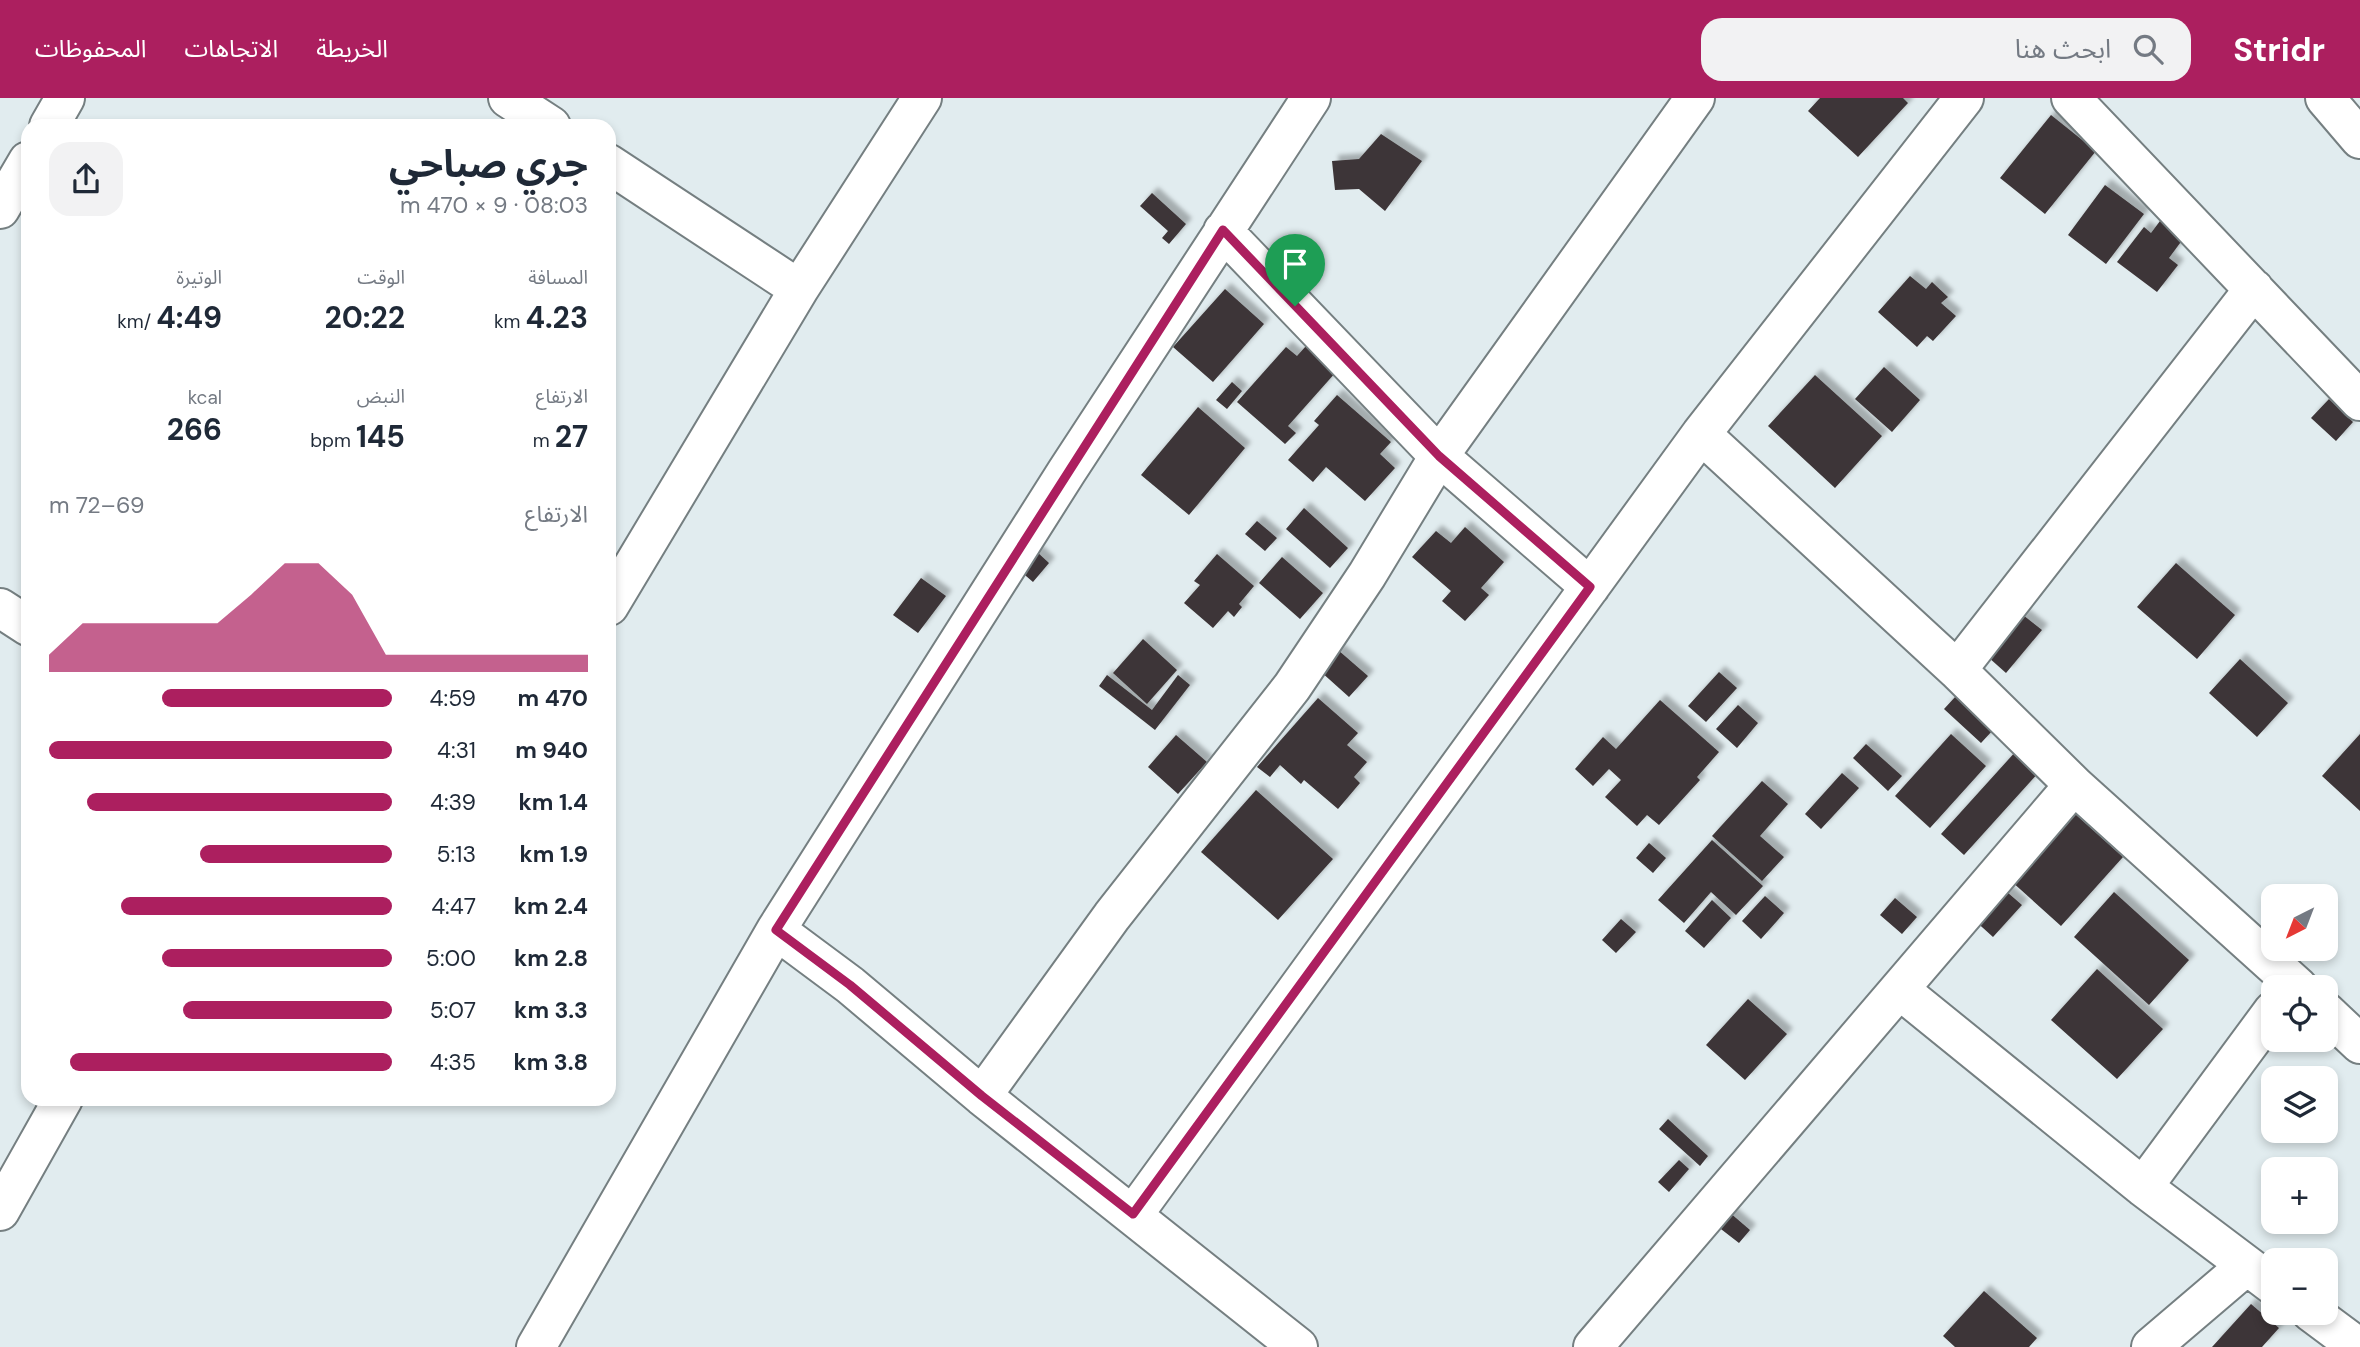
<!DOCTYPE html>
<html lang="ar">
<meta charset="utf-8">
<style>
:root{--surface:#fff;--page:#f2f2f3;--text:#1f2937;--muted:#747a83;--accent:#ac1f5f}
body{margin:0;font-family:"DM Sans","Noto Sans Arabic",sans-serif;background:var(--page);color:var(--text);direction:rtl;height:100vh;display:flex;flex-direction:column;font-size:26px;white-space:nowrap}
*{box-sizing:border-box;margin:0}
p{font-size:23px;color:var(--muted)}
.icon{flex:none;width:38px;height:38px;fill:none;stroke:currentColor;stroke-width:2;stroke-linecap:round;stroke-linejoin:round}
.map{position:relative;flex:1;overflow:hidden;direction:ltr}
.drawer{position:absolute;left:21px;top:21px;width:595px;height:987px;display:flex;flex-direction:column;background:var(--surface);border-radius:21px;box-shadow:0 4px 10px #0003;direction:rtl}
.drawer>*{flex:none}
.needle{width:46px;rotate:222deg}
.buttons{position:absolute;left:2261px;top:786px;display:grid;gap:14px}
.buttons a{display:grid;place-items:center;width:77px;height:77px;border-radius:14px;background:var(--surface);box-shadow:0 4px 10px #0003;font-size:35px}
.pin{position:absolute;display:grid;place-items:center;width:60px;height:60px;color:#fff;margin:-72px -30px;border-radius:50% 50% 50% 0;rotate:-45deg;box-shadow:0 0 7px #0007}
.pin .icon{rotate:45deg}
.round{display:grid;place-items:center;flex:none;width:74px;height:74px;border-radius:21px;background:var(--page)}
.headline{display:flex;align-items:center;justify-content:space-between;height:119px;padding:0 28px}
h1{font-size:38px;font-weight:700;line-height:52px}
.metrics{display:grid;grid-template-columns:repeat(3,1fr);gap:10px;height:119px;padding:7px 28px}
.metrics div{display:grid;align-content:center}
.metrics b{font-size:30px;font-weight:700}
.metrics small{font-size:19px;font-weight:400}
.metrics p{font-size:19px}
.chart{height:196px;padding:14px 28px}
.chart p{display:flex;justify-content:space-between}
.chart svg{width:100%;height:126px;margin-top:7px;fill:var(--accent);opacity:.7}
ul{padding:0 28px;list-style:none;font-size:23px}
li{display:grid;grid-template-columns:112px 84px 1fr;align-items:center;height:52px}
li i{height:18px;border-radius:9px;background:var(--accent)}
header{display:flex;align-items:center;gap:42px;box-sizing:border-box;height:98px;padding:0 35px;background:var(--accent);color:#fff}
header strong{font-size:33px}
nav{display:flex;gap:38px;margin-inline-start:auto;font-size:24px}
.search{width:490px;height:63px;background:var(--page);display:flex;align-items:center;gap:18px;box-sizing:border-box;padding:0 24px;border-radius:21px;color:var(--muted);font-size:26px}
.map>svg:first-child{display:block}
</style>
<header>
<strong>Stridr</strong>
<div class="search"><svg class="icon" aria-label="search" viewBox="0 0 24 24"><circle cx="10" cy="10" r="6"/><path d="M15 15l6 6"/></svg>ابحث هنا</div>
<nav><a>الخريطة</a><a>الاتجاهات</a><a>المحفوظات</a></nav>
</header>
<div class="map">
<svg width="2360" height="1249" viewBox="0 0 2360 1249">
<defs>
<filter id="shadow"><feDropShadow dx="6" dy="-6" stdDeviation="2" flood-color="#0004"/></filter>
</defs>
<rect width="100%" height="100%" fill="#e1ecef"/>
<path fill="#3d3537" filter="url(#shadow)" d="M1820 0H1903L1908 5 1858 59 1808 13Z
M2051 17 2096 53 2045 116 2000 80Z
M1381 36 1422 63 1385 113 1359 91 1335 92 1332 63 1359 61Z
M2105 87 2144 116 2106 166 2068 137Z
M1152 95 1186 126 1169 146 1162 140 1168 133 1140 108Z
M2160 123 2183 141 2169 160 2178 167 2157 194 2117 164 2144 129 2151 135Z
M1910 178 1926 191 1932 184 1948 199 1941 205 1956 218 1933 243 1927 238 1917 249 1878 214Z
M1225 191 1264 226 1213 284 1173 249Z
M1306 248 1336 274 1288 328 1296 335 1285 346 1237 304 1286 249 1297 258Z
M1884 269 1920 302 1892 334 1855 301Z
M1815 277 1882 338 1835 390 1768 328Z
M1232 284 1242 293 1227 311 1216 302Z
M1337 297 1391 344 1380 356 1395 370 1365 403 1326 369 1313 384 1288 362 1319 327 1314 323Z
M2329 301 2353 324 2336 343 2311 320Z
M1198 309 1245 350 1189 417 1141 377Z
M1304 410 1348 450 1330 470 1286 431Z
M1257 423 1277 440 1265 453 1245 436Z
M1465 429 1504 464 1481 490 1489 497 1465 523 1442 503 1451 493 1412 459 1436 433 1451 445Z
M1036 453 1049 465 1033 484 1019 472Z
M1217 456 1254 488 1239 506 1242 509 1234 519 1228 513 1213 530 1184 505 1200 487 1194 483Z
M1282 459 1323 495 1300 521 1259 485Z
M2176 465 2235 517 2197 561 2137 509Z
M921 480 946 498 918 535 893 517Z
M2023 517 2042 532 2006 575 1988 559Z
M1143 541 1177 572 1147 606 1113 575Z
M1338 552 1368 578 1349 599 1320 573Z
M2240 561 2288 605 2257 639 2209 595Z
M1719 574 1737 590 1706 624 1688 608Z
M1107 577 1152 612 1178 577 1190 587 1155 632 1099 588Z
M1956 598 1993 632 1981 645 1944 611Z
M1318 600 1358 635 1347 647 1367 664 1354 679 1360 685 1338 711 1304 682 1301 686 1280 667 1270 679 1257 669Z
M1660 602 1719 654 1697 679 1700 682 1659 727 1647 717 1637 728 1605 699 1621 682 1609 671 1593 688 1575 671 1603 639 1616 651Z
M1738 607 1758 625 1737 650 1716 631Z
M1951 636 1986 668 1930 730 1895 698Z
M2360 636V713L2322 678Z
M1176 637 1207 664 1178 696 1148 669Z
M1866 646 1902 678 1888 693 1853 660Z
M2017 652 2040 673 1964 757 1941 736Z
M1842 675 1859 690 1821 731 1805 716Z
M1762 683 1788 706 1760 738 1784 759 1762 783 1712 738Z
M1256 692 1333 761 1278 822 1201 754Z
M2073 714 2123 759 2061 828 2011 783Z
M1712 742 1763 788 1736 817 1711 794 1684 825 1658 802Z
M1649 745 1666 760 1653 775 1636 760Z
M2000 788 2022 807 1993 839 1972 820Z
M2114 794 2189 862 2149 907 2074 839Z
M1765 798 1784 815 1761 841 1742 823Z
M1895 800 1917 819 1902 836 1880 817Z
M1712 802 1731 820 1704 850 1685 833Z
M1621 821 1636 834 1616 855 1602 842Z
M2097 871 2163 931 2117 981 2051 922Z
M1748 901 1787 936 1745 982 1706 947Z
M1668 1021 1708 1058 1700 1068 1659 1031Z
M1679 1062 1689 1071 1669 1094 1658 1084Z
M1729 1114 1750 1132 1739 1145 1717 1128Z
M1984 1193 2037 1240 2029 1249H1955L1943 1238Z
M2251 1206 2279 1230 2262 1249H2212Z"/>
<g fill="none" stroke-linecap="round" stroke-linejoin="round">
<g stroke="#757f81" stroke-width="42">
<path id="minor" d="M508 0 551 28
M2071 0 2360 303
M2325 0 2360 41
M49 28 65 0
M609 66 799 191
M0 111 28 63
M1223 133 1439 358 1590 489
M609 508 799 191 922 0
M0 510 28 528
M1957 572 2254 191
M2074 687 2298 889
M1900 892 2143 1089 2273 1187
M2326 914 2360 946
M982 998 1112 818 1292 589 1367 477 1439 358 1695 0
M2143 1089 2273 913
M0 1113 63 1001
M1133 1117 1701 336 1964 0
M2311 1214 2358 1249
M536 1249 776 832
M1298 1249 982 998 850 887 776 832 1067 373 1311 0
M1593 1249 2074 687 1957 572 1701 336
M2151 1249 2246 1168"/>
</g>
<use href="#minor" stroke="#fff" stroke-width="38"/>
</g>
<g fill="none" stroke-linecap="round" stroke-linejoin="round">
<g stroke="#fff" stroke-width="14">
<path id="route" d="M1223 132 1439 358 1590 489 1133 1116 982 998 850 887 776 832Z"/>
</g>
<use href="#route" stroke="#ac1f5f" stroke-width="9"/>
</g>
</svg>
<div class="buttons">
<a><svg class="needle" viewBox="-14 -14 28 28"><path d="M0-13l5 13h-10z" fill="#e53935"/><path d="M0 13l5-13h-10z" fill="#747a83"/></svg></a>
<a><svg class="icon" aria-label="locate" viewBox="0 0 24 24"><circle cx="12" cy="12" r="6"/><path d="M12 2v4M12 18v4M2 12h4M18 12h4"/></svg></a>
<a><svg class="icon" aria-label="layers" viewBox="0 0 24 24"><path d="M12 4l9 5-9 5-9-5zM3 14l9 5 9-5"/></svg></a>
<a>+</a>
<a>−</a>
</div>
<div class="pin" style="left:1295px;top:208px;background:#1e9e55"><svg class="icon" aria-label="arrive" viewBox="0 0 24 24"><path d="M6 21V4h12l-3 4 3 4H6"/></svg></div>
<section class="drawer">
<div class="headline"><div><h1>جري صباحي</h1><p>08:03 · 9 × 470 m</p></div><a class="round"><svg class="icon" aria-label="share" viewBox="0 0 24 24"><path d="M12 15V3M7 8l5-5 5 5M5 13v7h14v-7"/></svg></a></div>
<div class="metrics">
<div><p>المسافة</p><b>4.23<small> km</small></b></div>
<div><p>الوقت</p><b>20:22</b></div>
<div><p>الوتيرة</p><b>4:49<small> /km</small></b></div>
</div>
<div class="metrics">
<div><p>الارتفاع</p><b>27<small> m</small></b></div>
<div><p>النبض</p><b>145<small> bpm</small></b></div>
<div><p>kcal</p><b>266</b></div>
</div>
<div class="chart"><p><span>الارتفاع</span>69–72 m</p>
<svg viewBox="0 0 160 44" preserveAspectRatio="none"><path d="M0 44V38L10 27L20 27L30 27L40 27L50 27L60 17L70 6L80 6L90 17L100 38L110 38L120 38L130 38L140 38L150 38L160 38V44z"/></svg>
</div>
<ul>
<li><b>470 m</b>4:59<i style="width:67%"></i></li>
<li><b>940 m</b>4:31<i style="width:100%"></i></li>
<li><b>1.4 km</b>4:39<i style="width:89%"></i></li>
<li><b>1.9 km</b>5:13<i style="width:56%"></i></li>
<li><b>2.4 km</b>4:47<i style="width:79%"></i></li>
<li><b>2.8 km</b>5:00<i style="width:67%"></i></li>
<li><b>3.3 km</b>5:07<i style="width:61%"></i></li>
<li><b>3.8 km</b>4:35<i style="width:94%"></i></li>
</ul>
</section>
</div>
